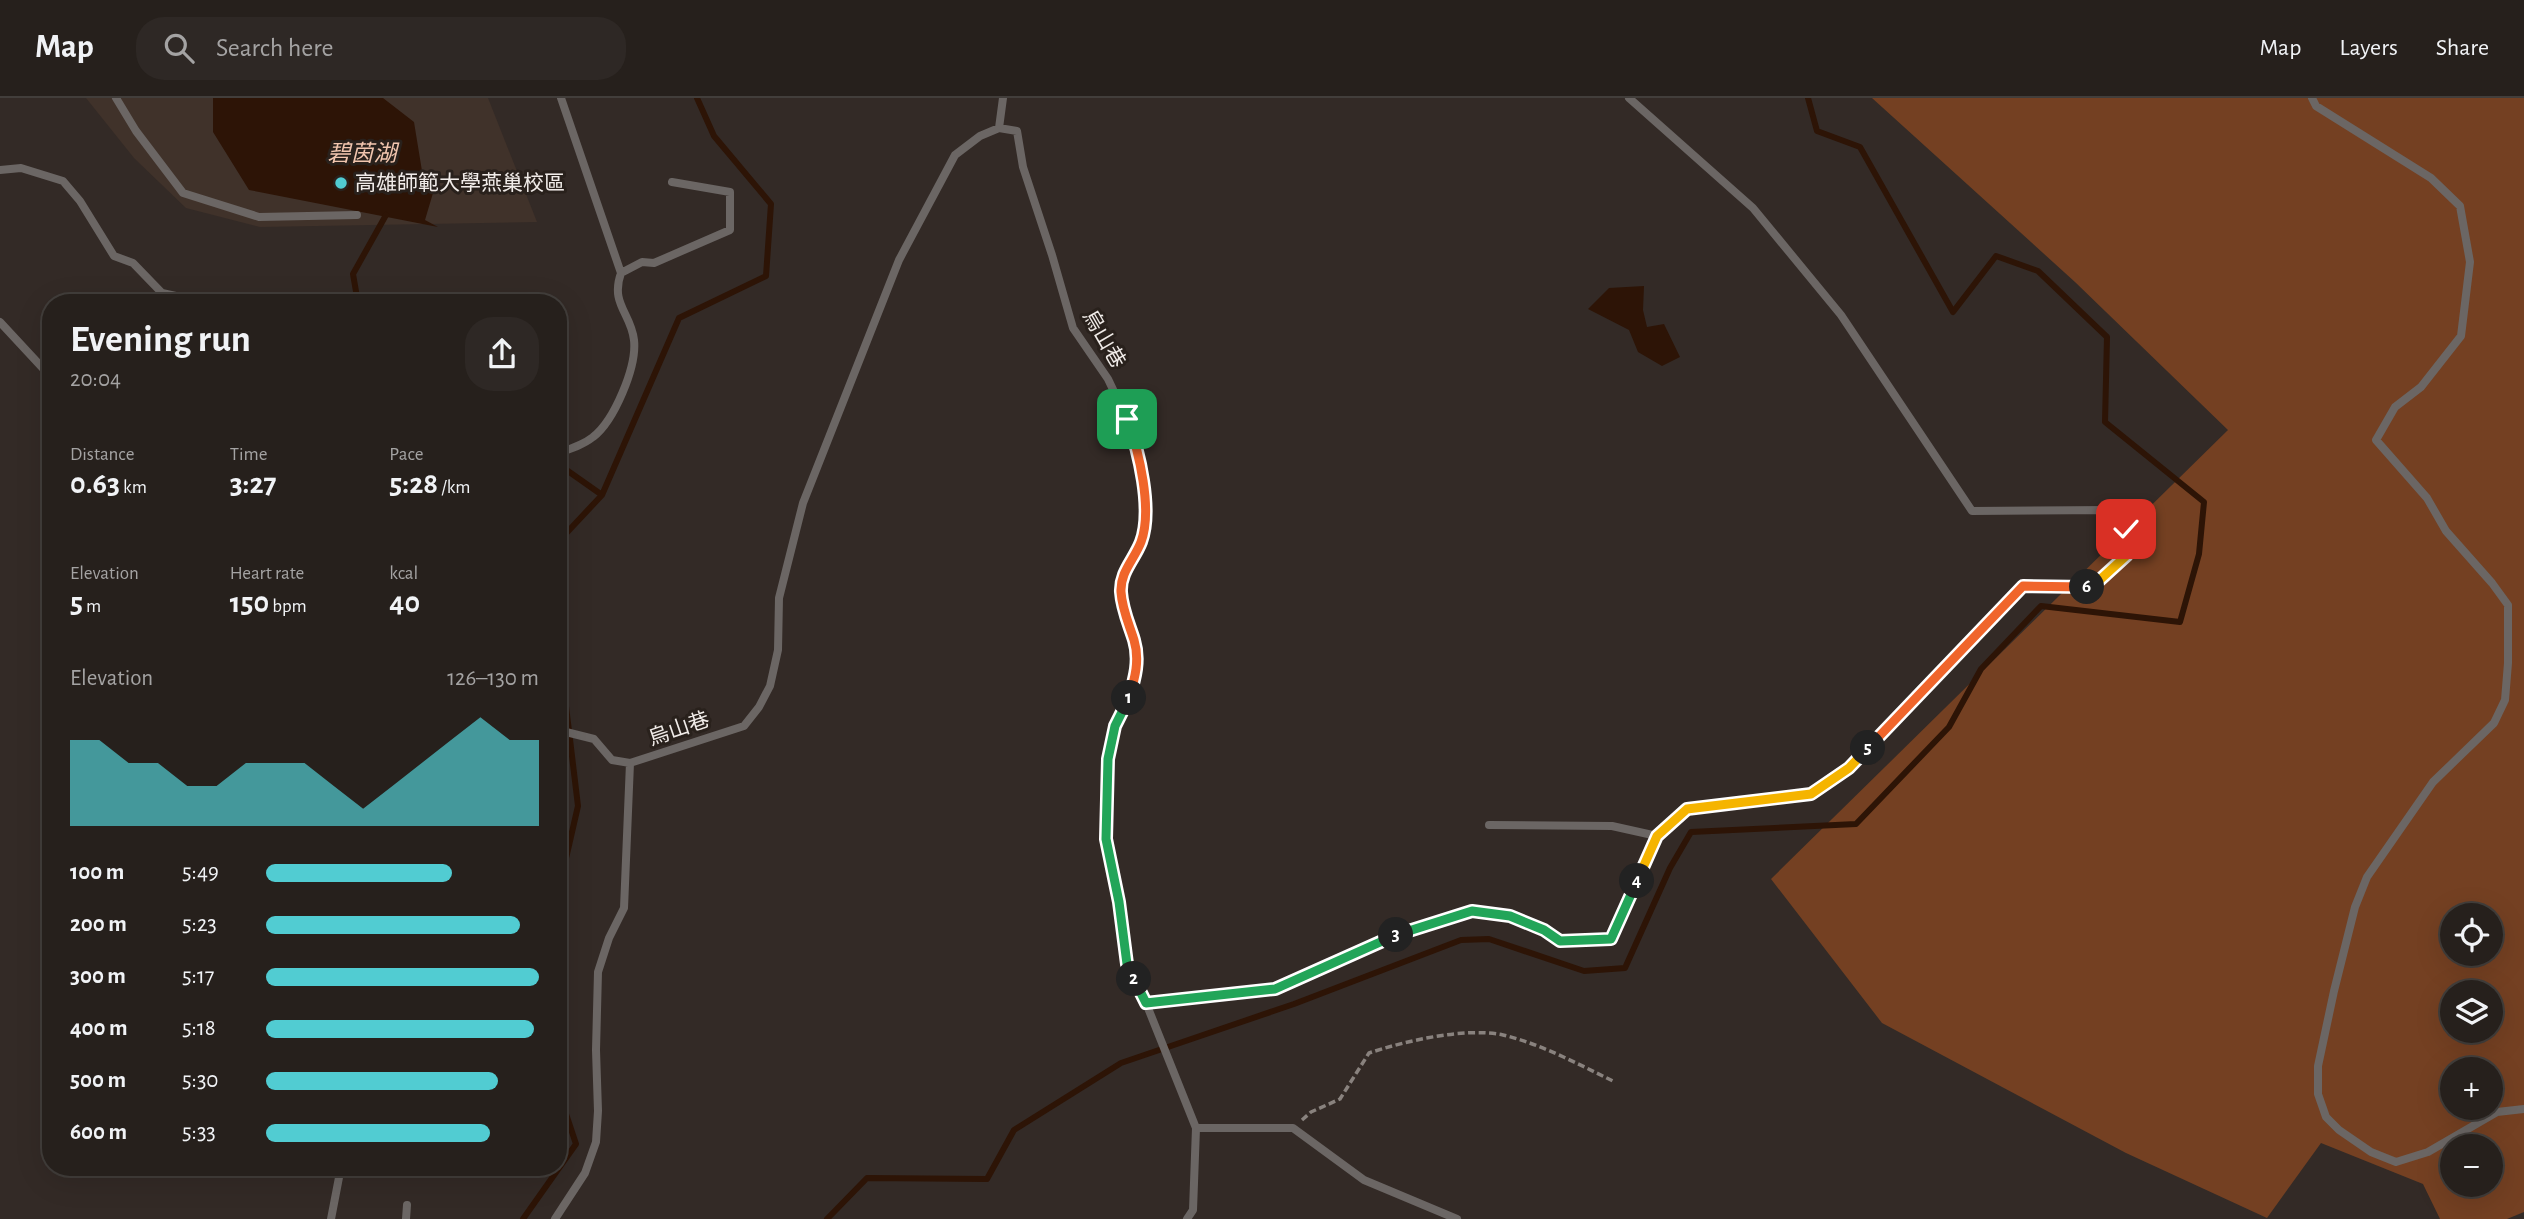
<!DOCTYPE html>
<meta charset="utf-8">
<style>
:root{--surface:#26201c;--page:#2e2825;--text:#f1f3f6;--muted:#a4a3a3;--line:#423e3b;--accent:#51ccd2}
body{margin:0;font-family:"Alegreya Sans","Noto Sans TC",sans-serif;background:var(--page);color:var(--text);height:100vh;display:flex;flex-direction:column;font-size:26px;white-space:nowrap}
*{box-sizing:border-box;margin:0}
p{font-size:23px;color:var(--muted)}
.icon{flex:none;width:38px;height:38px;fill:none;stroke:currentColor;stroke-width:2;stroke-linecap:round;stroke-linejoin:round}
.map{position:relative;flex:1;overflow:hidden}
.drawer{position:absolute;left:42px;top:196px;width:525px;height:882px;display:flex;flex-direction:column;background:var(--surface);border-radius:28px;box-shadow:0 7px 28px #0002,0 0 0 2px var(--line)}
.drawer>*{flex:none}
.controls{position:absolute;left:2440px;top:805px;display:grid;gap:14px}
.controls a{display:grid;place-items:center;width:63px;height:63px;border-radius:50%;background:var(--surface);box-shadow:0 7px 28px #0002,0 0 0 2px var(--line);font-size:35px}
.pin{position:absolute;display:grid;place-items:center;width:60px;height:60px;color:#fff;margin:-30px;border-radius:14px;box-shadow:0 4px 10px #0006}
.km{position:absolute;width:35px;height:35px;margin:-18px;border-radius:50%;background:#222;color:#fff;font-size:19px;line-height:35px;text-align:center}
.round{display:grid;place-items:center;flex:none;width:74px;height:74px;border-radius:28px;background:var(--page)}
.headline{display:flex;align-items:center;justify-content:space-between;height:119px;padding:0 28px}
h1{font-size:38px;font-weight:700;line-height:52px}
.figures{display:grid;grid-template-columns:repeat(3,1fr);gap:10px;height:119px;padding:7px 28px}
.figures div{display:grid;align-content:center}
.figures b{font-size:30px;font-weight:700}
.figures small{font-size:19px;font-weight:400}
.figures p{font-size:19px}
.chart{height:196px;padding:14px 28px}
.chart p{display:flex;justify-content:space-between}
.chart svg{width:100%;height:126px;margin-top:7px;fill:var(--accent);opacity:.7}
ul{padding:0 28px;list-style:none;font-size:23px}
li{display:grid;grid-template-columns:112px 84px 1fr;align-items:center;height:52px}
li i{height:18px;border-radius:9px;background:var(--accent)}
header{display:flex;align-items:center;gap:42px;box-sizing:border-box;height:98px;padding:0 35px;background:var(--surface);border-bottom:2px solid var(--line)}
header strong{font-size:33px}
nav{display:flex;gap:38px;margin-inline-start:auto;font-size:24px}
.search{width:490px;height:63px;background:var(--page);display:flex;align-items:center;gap:18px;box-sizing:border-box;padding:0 24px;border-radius:28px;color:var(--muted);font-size:26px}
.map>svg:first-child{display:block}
</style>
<header>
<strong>Map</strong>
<div class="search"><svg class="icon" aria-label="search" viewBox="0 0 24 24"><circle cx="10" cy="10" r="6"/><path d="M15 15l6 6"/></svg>Search here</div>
<nav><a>Map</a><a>Layers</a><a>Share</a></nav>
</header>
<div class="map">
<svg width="2524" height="1121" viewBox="0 0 2524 1121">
<rect width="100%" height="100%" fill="#332a26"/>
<path fill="#40322a" d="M86 0H488L537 124 260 129 186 110 134 60Z"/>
<path fill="#744022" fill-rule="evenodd" d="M1872 0H2524V1114L2507 1121H2440L2423 1086 2321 1045 2267 1120 2126 1055 1882 925 1771 781 2228 332 2075 184ZM2452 817H2490V856H2452ZM2452 894H2490V933H2452ZM2452 971H2490V1010H2452ZM2452 1048H2490V1087H2452Z"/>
<path fill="#2d1406" d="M213 0H383L414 24 422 73 433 95 425 122 438 129 249 92 213 34Z
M1644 188 1643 212 1647 229 1664 226 1680 259 1662 268 1638 254 1629 232 1588 211 1609 190Z"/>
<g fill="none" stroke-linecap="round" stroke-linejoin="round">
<path stroke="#2d1406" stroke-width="6" d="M358 205 353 176 386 117
M558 366 602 397 558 444
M602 397 679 220 766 178 771 106 714 38 697 0
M558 542 578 708 558 795
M523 1121 576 1046 558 992
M827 1121 867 1080 987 1081 1014 1032 1121 965 1294 906 1461 842 1489 841 1584 873 1625 870 1670 770 1691 734 1856 726 1949 629 1981 571 2041 508 2180 524 2199 456 2204 404 2105 324 2107 239 2038 173 1996 158 1953 214 1860 49 1817 33 1808 0"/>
<path stroke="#89827e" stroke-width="3.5" stroke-dasharray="7 3.5" stroke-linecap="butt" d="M1302 1022 1311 1014 1340 1001 1369 955C1405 943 1465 929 1503 937 1541 946 1578 966 1613 983"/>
<path stroke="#6b6664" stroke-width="8" d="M116 0 136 33 183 95 259 119 357 117
M561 0 621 175
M2312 0 2316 8 2431 80 2460 108 2470 164 2461 238 2421 289 2395 309 2376 342 2427 400 2446 433 2492 485 2508 507V565L2505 602 2494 625 2433 684 2367 779 2355 809 2334 893 2318 968V996L2326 1019 2339 1032 2371 1054 2396 1064 2428 1054 2497 1014 2524 1011
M999 30 1003 0
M0 72 21 70 63 83 80 103 114 158 133 165 162 195 208 205
M0 224 51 279
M558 355C570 351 583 347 593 339 614 323 637 269 634 242 631 215 610 206 621 175L642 164 654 165 730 132V94L672 84
M630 665 744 628 759 609 770 588 778 552 779 500 803 405 899 162 955 57 980 38 999 30 1017 33 1023 69 1052 157 1073 230 1108 281 1127 321 1136 345 1145 407 1143 430 1140 444 1129 462 1122 483 1121 494 1126 519 1135 544 1137 573 1128 602 1115 628 1108 661 1106 741 1119 804 1127 866 1146 905 1196 1030 1193 1112 1187 1121
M1489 727 1612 728 1657 738
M1146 905 1275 891 1402 835 1472 813 1510 818 1544 832 1560 843 1611 841 1657 738 1687 711 1811 696 1849 671 2023 488 2092 489 2127 457 2126 431 2112 412 1972 413 1841 217 1753 110 1629 0
M1196 1030H1293L1364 1082 1457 1121
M331 1121 341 1069
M406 1121 407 1107
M555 1121 585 1075 596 1044 598 1013 596 952 598 874 609 840 624 810 630 665 612 662 594 641 558 632"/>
</g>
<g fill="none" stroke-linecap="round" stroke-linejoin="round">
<g stroke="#fff" stroke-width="14">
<path id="split-1" d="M1127 321C1139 353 1153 412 1141 444 1134 462 1120 474 1121 494 1122 511 1129 526 1134 542 1140 562 1135 580 1129 600"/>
</g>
<g stroke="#fff" stroke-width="14">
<path id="split-2" d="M1129 600 1115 628 1108 661 1106 741 1119 804 1127 866 1134 881"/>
</g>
<g stroke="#fff" stroke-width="14">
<path id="split-3" d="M1134 881 1146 905 1275 891 1396 837"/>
</g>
<g stroke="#fff" stroke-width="14">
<path id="split-4" d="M1396 837 1472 813 1510 818 1544 832 1560 843 1611 841 1637 783"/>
</g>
<g stroke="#fff" stroke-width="14">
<path id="split-5" d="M1637 783 1657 738 1687 711 1811 696 1849 670 1868 650"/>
</g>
<g stroke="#fff" stroke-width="14">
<path id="split-6" d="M1868 650 2023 488 2087 489"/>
</g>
<g stroke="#fff" stroke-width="14">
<path id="split-7" d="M2087 489H2092L2127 457 2126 431"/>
</g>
<use href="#split-1" stroke="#f0652b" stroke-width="9"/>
<use href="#split-2" stroke="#22a559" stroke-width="9"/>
<use href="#split-3" stroke="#22a559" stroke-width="9"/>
<use href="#split-4" stroke="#22a559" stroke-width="9"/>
<use href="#split-5" stroke="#f5b400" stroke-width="9"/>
<use href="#split-6" stroke="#f0652b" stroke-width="9"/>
<use href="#split-7" stroke="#f5b400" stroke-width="9"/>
</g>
<circle fill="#51ccd2" stroke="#29211c" stroke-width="2.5" cx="341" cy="85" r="7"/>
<g text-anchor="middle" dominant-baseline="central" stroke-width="6" stroke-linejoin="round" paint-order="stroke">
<g font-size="21" fill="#f1ece9" stroke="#29211c" text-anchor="start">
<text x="355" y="85">高雄師範大學燕巢校區</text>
</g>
<g font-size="21" fill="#f1ece9" stroke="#29211c">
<text transform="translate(1104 241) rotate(60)">烏山巷</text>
<text transform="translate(679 631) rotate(-19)">烏山巷</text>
</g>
<g font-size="23" font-style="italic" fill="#f2c6af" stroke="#29211c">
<text x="362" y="56">碧茵湖</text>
</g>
</g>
</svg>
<div class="controls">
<a><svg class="icon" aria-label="locate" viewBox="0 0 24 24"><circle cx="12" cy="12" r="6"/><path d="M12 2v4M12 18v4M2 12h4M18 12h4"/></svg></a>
<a><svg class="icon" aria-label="layers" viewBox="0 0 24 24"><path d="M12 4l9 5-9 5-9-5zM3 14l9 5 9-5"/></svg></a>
<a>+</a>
<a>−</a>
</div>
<div class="pin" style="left:1127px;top:321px;background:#1e9e55"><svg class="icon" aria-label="arrive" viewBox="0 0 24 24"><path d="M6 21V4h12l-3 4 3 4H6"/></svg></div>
<div class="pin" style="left:2126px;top:431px;background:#d93025"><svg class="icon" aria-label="check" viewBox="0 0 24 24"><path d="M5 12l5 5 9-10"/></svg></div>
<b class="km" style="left:1129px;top:600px">1</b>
<b class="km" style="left:1134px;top:881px">2</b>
<b class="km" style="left:1396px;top:837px">3</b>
<b class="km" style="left:1637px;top:783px">4</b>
<b class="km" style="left:1868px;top:650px">5</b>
<b class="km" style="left:2087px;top:489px">6</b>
<section class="drawer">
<div class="headline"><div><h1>Evening run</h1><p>20:04</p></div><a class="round"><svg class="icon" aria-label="share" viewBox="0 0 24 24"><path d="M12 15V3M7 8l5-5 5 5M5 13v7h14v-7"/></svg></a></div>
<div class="figures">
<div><p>Distance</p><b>0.63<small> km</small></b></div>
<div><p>Time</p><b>3:27</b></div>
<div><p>Pace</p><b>5:28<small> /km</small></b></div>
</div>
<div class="figures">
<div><p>Elevation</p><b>5<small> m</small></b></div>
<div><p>Heart rate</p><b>150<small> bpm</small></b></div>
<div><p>kcal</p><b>40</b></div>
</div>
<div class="chart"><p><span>Elevation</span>126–130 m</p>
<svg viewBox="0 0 160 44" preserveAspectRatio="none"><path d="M0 44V14L10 14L20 22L30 22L40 30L50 30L60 22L70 22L80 22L90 30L100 38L110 30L120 22L130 14L140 6L150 14L160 14V44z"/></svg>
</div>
<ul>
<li><b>100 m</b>5:49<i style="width:68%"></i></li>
<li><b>200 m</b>5:23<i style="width:93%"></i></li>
<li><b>300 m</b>5:17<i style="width:100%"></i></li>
<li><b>400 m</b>5:18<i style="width:98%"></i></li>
<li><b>500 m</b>5:30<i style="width:85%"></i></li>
<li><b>600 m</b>5:33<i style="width:82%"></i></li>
</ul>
</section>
</div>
